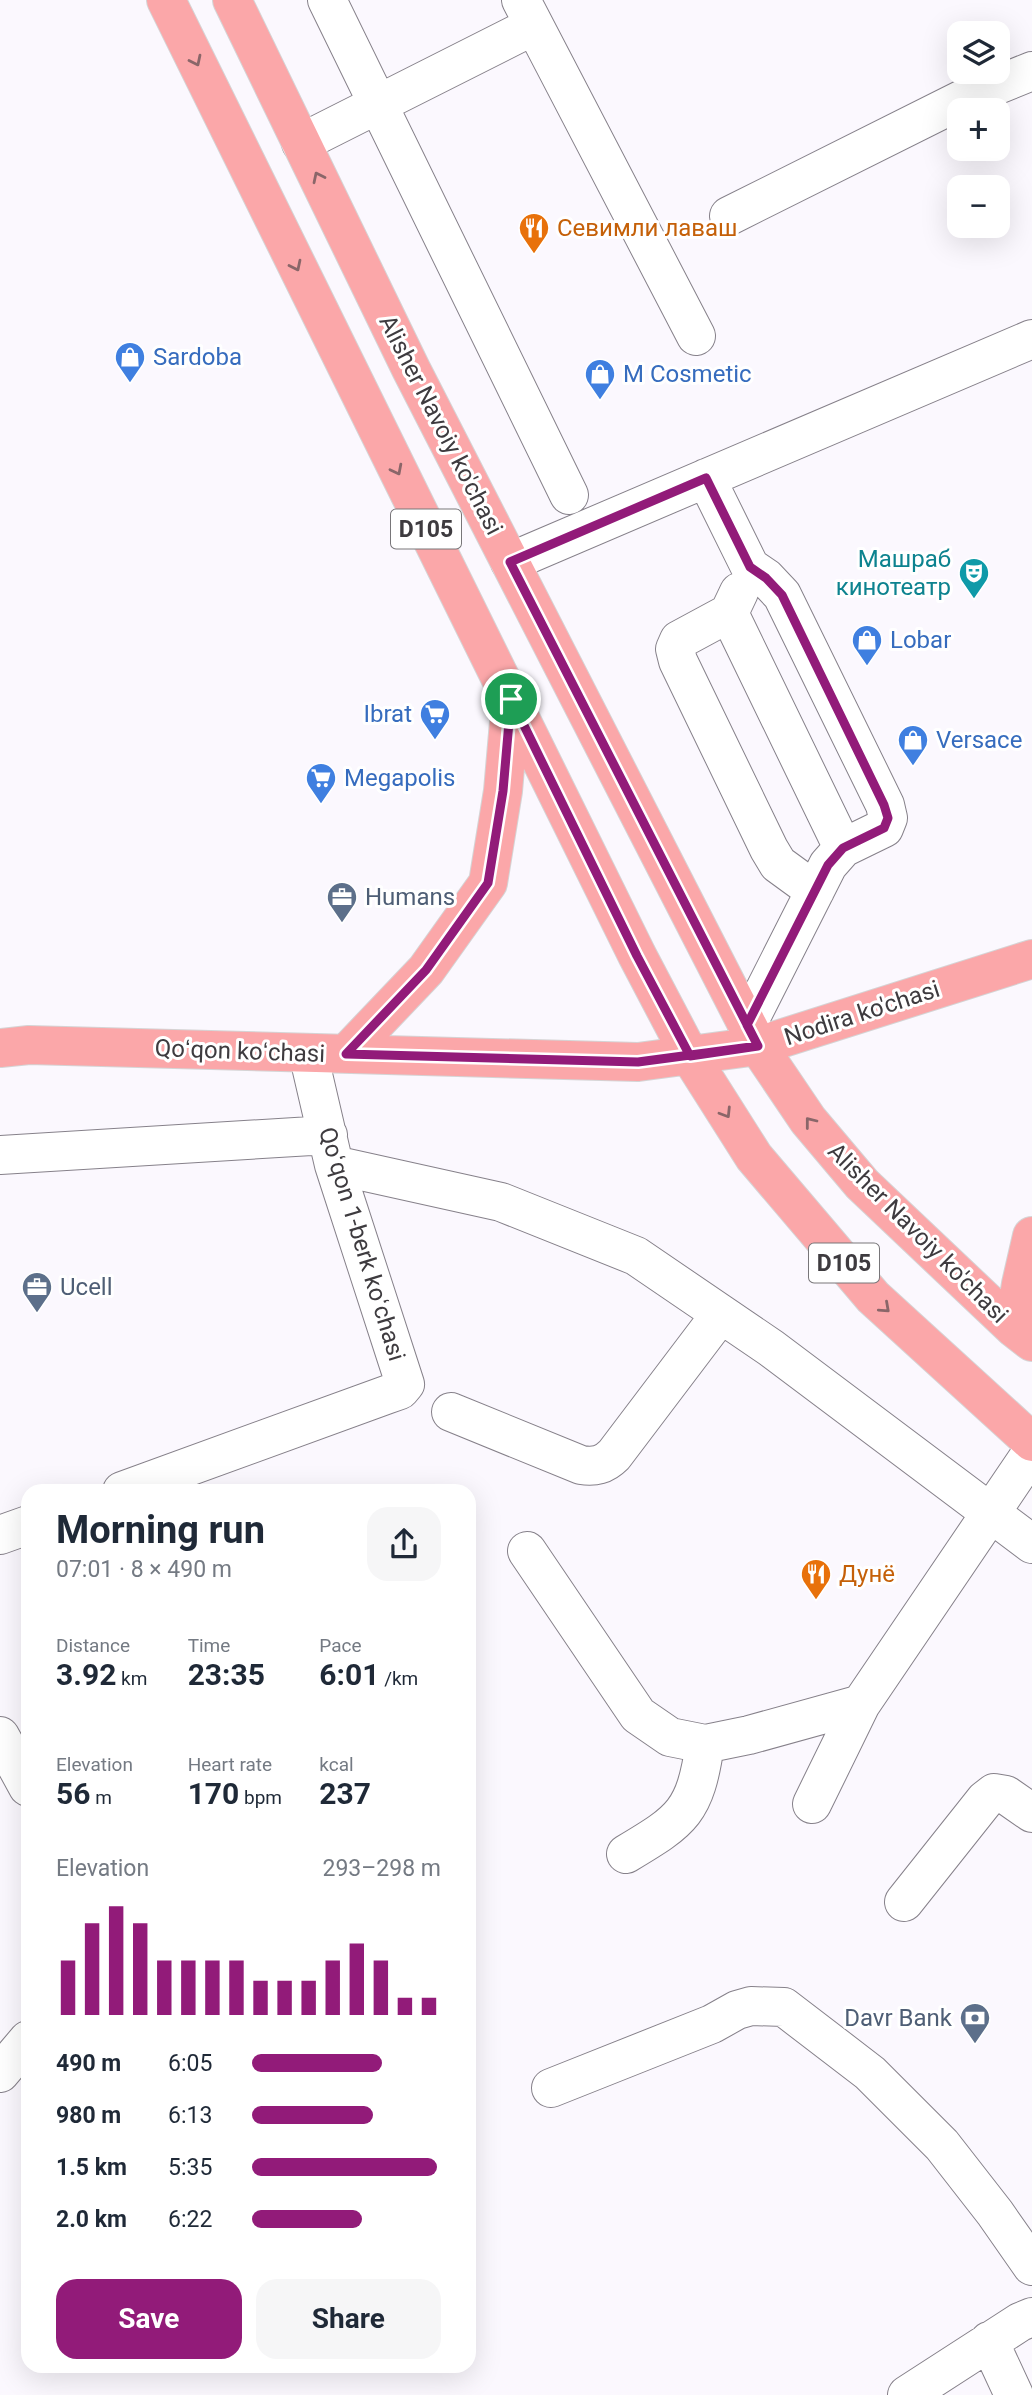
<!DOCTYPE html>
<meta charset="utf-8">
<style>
:root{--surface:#fff;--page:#f6f6f7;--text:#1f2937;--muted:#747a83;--accent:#921b79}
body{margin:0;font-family:Roboto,sans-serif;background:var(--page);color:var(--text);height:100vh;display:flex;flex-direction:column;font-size:26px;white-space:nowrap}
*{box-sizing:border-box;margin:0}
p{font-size:23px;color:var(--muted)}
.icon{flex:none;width:38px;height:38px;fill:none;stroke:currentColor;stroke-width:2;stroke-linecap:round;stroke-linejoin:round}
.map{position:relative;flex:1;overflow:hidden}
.side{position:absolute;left:21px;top:1484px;width:455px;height:889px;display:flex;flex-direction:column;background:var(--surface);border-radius:21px;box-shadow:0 7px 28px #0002}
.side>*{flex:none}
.fabs{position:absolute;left:947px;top:21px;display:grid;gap:14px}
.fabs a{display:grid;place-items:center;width:63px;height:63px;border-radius:14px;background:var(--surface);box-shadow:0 7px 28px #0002;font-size:35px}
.pin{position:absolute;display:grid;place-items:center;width:60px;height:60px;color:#fff;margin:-30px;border:4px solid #fff;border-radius:50%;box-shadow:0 2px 7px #0007}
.round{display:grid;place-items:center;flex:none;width:74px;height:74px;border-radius:21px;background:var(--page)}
.overview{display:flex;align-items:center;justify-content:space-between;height:119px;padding:0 35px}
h1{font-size:38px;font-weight:700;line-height:52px}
.stats{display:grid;grid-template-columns:repeat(3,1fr);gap:10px;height:119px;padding:7px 35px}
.stats div{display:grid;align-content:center}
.stats b{font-size:30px;font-weight:700}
.stats small{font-size:19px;font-weight:400}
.stats p{font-size:19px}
.chart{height:196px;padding:14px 35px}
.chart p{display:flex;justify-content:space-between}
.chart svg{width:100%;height:126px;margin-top:7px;stroke:var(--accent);stroke-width:6}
.button{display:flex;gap:14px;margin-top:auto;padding:14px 35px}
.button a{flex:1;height:80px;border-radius:21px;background:var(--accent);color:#fff;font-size:28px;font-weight:700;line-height:80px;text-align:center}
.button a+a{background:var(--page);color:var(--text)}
ul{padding:0 35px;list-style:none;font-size:23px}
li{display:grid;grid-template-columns:112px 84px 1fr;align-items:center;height:52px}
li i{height:18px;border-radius:9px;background:var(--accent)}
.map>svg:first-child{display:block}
</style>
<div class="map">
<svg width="1032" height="2395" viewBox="0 0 1032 2395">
<rect width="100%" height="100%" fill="#fbf8fe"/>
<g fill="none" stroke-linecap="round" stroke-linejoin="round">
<g stroke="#86818a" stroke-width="40">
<path id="minor" d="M327 0 569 495
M521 0 696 336
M301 143 533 26
M729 216 963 99 1032 71
M706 478 750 567 766 578 782 595 885 805 888 818 884 828 843 848 828 865 747 1025
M510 562 1032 339
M739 592 729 613 843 848
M729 613 679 640 675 649 678 661 769 849 778 864 815 891
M0 1155 328 1135
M334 1165 501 1202 636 1256 771 1348 1032 1544
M451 1412 581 1465C595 1467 604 1465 614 1455L720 1315
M122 1491 386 1395 400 1390 405 1384 334 1165 308 1053
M0 1535 28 1525
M527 1551 638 1715 670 1737 705 1744 749 1735 861 1704
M0 1736 28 1787
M812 1804 861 1704 1032 1452
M626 1854C683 1820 695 1812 705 1744
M904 1902 985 1800 994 1793 1006 1795 1032 1813
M0 2073 28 2040
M551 2088 712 2024 737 2010 751 2006 784 2007 870 2073 942 2145 995 2213 1032 2266
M989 2341 1014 2395
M907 2395 1020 2322 1032 2317"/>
</g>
<g stroke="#d5d4d5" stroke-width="40">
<path id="major" d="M166 0 637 955 690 1056 754 1157 873 1297 1032 1442
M232 0 411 369 758 1046 808 1120 862 1184 1014 1328 1032 1342
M0 1048 29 1045 638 1062 758 1046 1032 959
M346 1054 426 970 488 883 503 791 511 699
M1014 1328 1021 1284 1032 1236"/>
</g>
<use href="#minor" stroke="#fff" stroke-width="38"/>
<use href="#major" stroke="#fba7a9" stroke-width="38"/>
</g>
<defs><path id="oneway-chevron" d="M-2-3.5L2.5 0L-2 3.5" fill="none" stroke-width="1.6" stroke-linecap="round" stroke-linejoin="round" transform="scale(1.75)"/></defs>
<g stroke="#8a6669">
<use href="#oneway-chevron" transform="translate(196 61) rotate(64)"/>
<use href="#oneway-chevron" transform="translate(318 177) rotate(-116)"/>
<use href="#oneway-chevron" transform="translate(296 266) rotate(64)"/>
<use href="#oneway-chevron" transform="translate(397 470) rotate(63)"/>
<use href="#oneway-chevron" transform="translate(726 1113) rotate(58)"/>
<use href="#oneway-chevron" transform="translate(810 1122) rotate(-128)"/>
<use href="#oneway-chevron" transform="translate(885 1308) rotate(42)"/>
</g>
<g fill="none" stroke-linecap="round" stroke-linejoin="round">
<g stroke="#fff" stroke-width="14">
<path id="route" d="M511 699 503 791 488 883 426 970 346 1054 638 1062 758 1046 747 1025 828 865 843 848 884 828 888 818 884 805 782 595 766 578 750 567 706 478 510 562 758 1046 690 1056 637 956 511 699"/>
</g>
<use href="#route" stroke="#921b79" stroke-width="9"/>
</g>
<defs>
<g id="restaurant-pin" transform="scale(1.575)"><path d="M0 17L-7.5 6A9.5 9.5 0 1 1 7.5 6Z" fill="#e8710a" stroke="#fff"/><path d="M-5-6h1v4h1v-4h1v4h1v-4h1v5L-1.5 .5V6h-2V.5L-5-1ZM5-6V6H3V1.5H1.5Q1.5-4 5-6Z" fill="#fff"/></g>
<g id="shop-pin" transform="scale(1.575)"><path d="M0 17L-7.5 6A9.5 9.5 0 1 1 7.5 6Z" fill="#3f7fe0" stroke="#fff"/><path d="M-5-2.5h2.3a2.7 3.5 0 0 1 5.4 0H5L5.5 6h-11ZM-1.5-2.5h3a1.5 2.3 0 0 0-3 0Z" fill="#fff"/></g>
<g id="theatre-pin" transform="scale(1.575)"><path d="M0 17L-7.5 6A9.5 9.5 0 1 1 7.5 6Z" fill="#0f9aa8" stroke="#fff"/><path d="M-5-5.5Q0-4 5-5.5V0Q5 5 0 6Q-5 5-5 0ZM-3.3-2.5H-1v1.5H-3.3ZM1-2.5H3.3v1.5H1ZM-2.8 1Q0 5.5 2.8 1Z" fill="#fff"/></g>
<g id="supermarket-pin" transform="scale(1.575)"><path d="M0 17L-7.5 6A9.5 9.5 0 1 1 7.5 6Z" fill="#3f7fe0" stroke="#fff"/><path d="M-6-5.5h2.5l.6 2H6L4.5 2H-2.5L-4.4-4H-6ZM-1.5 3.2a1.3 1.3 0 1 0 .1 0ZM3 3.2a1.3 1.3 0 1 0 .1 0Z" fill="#fff"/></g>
<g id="office-pin" transform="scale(1.575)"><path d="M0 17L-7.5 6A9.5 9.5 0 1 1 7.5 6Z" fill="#5c6f8a" stroke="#fff"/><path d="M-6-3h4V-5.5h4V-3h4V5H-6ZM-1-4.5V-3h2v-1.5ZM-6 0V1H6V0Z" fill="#fff"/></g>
<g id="bank-pin" transform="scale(1.575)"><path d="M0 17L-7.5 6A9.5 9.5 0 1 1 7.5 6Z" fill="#5c6f8a" stroke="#fff"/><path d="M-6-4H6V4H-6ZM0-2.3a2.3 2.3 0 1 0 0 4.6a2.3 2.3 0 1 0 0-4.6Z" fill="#fff"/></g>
</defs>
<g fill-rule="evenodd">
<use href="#restaurant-pin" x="534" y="228"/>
<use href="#shop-pin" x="130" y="357"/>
<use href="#shop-pin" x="600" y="374"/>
<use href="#theatre-pin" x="974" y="573"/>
<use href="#shop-pin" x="867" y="640"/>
<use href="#supermarket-pin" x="435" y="714"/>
<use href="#shop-pin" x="913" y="740"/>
<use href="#supermarket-pin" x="321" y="778"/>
<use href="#office-pin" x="342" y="897"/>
<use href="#office-pin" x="37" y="1287"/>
<use href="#restaurant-pin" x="816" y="1574"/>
<use href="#bank-pin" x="975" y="2018"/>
</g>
<g text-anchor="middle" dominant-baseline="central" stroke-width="6" stroke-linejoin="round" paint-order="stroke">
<g fill="#fff" stroke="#787679" stroke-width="2">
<rect x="391" y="509.5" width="70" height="39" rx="5"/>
<rect x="809" y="1243.5" width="70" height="39" rx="5"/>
</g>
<g font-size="23" font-weight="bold" fill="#3e3b3f">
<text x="426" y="529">D105</text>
<text x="844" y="1263">D105</text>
</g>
<g font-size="24" fill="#c56008" stroke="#fff" text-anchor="start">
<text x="557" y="228">Севимли лаваш</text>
<text x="839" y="1574">Дунё</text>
</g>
<g font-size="24" fill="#366cbe" stroke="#fff" text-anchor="start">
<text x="153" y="357">Sardoba</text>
<text x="623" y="374">M Cosmetic</text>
<text x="890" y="640">Lobar</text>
<text x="412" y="714" text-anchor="end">Ibrat</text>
<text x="936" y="740">Versace</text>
<text x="344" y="778">Megapolis</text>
</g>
<g font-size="24" fill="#3e3b3f" stroke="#fff">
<text transform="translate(441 425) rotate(63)">Alisher Navoiy ko'chasi</text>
<text transform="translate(862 1013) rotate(-18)">Nodira ko'chasi</text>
<text transform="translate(240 1051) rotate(2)">Qoʻqon koʻchasi</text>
<text transform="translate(918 1233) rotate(45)">Alisher Navoiy ko'chasi</text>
<text transform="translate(362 1244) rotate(73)">Qoʻqon 1-berk koʻchasi</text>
</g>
<g font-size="24" fill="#0d838f" stroke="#fff" text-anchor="end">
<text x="951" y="559">Машраб<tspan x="951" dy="28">кинотеатр</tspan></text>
</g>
<g font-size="24" fill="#4e5e75" stroke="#fff" text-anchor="start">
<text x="365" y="897">Humans</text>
<text x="60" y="1287">Ucell</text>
<text x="952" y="2018" text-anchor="end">Davr Bank</text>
</g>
</g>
</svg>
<div class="fabs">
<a><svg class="icon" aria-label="layers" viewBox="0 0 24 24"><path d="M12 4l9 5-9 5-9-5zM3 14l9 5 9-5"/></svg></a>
<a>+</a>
<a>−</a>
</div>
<div class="pin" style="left:511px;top:699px;background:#1e9e55"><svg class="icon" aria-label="arrive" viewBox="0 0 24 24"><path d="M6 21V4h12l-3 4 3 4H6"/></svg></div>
<section class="side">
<div class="overview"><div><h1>Morning run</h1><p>07:01 · 8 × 490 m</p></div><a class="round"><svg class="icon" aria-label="share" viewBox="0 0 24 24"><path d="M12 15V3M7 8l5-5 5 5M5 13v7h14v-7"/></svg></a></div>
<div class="stats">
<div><p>Distance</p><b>3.92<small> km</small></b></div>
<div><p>Time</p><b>23:35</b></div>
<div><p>Pace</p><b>6:01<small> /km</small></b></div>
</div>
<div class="stats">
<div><p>Elevation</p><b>56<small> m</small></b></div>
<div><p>Heart rate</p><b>170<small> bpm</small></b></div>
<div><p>kcal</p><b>237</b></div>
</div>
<div class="chart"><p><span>Elevation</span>293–298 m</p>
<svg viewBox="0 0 160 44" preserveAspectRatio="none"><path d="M5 44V25M15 44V12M25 44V6M35 44V12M45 44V25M55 44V25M65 44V25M75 44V25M85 44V32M95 44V32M105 44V32M115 44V25M125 44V19M135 44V25M145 44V38M155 44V38"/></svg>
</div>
<ul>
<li><b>490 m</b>6:05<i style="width:69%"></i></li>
<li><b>980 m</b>6:13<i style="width:64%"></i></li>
<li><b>1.5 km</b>5:35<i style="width:98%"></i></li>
<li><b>2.0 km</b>6:22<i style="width:58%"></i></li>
</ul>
<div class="button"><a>Save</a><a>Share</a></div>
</section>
</div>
